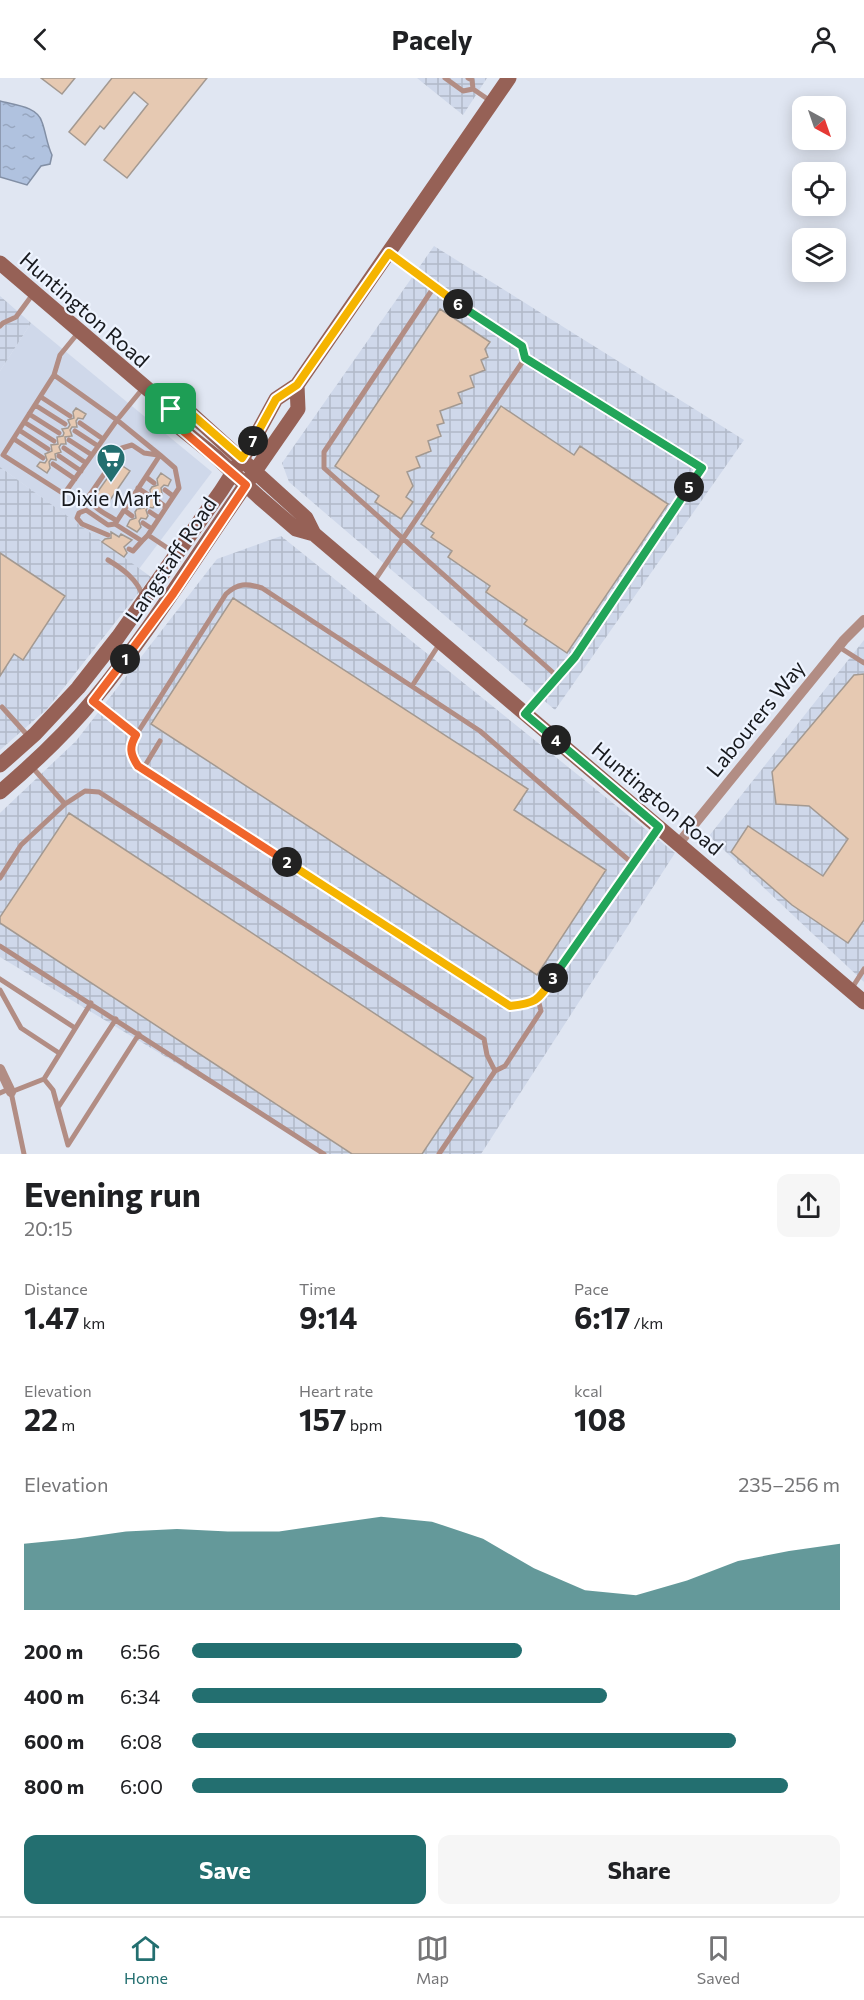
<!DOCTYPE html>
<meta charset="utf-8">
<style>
:root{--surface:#fff;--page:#f6f6f6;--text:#202124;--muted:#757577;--line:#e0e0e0;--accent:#236f70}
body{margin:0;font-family:Commissioner,sans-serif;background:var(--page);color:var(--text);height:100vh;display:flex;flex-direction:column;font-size:22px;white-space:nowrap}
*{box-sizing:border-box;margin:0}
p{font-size:20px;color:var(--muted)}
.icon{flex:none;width:33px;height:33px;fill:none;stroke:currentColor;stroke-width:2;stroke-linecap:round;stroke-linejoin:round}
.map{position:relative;height:1076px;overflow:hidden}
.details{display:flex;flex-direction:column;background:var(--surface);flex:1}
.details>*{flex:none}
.needle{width:39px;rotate:140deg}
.tools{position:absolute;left:792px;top:18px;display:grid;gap:12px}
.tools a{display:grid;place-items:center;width:54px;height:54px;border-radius:12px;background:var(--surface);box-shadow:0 3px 15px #0003;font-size:30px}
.pin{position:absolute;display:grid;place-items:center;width:51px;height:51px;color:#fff;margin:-26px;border-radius:12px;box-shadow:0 3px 9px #0006}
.km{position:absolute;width:30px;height:30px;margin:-15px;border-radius:50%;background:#222;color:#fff;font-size:16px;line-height:30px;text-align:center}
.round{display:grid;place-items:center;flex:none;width:63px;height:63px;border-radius:12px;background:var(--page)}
.headline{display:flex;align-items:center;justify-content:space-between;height:102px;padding:0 24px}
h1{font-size:33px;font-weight:700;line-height:45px}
.figures{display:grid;grid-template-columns:repeat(3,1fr);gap:9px;height:102px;padding:6px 24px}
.figures div{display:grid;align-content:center}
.figures b{font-size:30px;font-weight:700}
.figures small{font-size:16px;font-weight:400}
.figures p{font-size:16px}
.chart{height:168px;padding:12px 24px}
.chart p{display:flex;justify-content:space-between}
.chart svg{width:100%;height:108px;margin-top:6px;fill:var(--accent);opacity:.7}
.primary-button{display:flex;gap:12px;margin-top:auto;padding:12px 24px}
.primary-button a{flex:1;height:69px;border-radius:12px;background:var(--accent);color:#fff;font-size:24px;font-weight:700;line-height:69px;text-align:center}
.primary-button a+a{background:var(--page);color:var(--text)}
ul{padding:0 24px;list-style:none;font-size:20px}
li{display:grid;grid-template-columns:96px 72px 1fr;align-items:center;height:45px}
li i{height:15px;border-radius:8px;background:var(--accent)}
header{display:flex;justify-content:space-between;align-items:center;height:78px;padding:0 24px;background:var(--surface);font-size:27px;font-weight:700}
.tab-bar{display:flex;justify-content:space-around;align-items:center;height:84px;border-top:2px solid var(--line);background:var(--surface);font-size:16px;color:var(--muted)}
.tab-bar a{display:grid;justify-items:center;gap:3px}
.tab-bar .on{color:var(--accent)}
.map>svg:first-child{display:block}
</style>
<header><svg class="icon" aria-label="back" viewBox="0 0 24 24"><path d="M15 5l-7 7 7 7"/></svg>Pacely<svg class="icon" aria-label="person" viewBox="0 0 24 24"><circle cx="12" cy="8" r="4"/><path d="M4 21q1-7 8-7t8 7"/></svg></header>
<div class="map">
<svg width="864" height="1076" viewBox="0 0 864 1076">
<defs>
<pattern id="industrial-grid" width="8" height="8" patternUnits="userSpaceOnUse" patternTransform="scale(1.5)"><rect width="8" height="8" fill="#cfd8ea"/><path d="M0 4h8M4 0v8" fill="none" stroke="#b1b9c8"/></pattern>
<pattern id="water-ripples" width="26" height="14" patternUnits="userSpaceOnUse" patternTransform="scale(1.5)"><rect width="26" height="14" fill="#b0c2df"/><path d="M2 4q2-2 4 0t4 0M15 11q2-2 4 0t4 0" fill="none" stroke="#97a6bf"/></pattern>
</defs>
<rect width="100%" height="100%" fill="#e0e6f2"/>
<path fill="#cfd8ea" d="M31 245 212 394 139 491 0 389V293Z"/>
<path fill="url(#industrial-grid)" d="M417 0H487L463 37Z
M434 168 744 362 555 632 289 404 282 385Z
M0 218 31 245 0 293Z
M0 389 151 499 47 631 0 672Z
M281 458 675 775 481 1076H327L0 879V735L76 663 217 481Z
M864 562V904L709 758Z"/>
<path fill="url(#water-ripples)" stroke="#828fa5" stroke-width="1.5" d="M0 23C14 27 37 28 42 44 46 55 47 67 52 77L50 86 41 88 27 107 0 99Z"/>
<path fill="#e6c9b2" stroke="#a39991" stroke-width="1.5" d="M41 0H75L62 16Z
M112 0H207L127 100 104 82 148 26 134 14 104 51 100 48 85 67 69 54Z
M440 231 490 264 485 271 488 279 481 282 485 292 470 298 474 309 458 315 462 325 440 333 444 345 437 347 441 358 428 363 431 373 416 379 420 389 407 394 413 408 406 419 413 424 401 441 375 424 379 418 335 388Z
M501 328 574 377 580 368 668 426 567 575 524 546 527 542 486 514 490 508 448 479 452 473 431 459 434 455 421 446Z
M76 330 86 336 83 341 78 340 76 343 77 349H72L70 352 72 358 65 359 66 366H61L59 369 61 374 55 376 56 382 51 381 49 384 50 390 47 395 37 388 40 384 45 385 47 382 45 376 52 373 51 367 58 366 57 359 63 358 64 355 62 351 68 350 70 347 68 342 74 340 73 334Z
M118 385 130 393 106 428 94 419Z
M161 395 171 402 168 408 164 407 161 410 162 416 161 419 154 421 155 427 153 430 148 429 146 432 148 438 146 441 141 440 139 443 141 449 137 454 127 448 130 442 136 440 135 434 137 431 144 430 143 423 144 420 149 421 151 418 150 412 152 409 158 407 157 401Z
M111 454 119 459 121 456 132 462 124 469 127 475 124 479 102 464 105 461 111 460Z
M0 475 65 518 23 582 14 576 0 598Z
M233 520 528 711 514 732 606 792 537 897 151 646Z
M864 596V842L848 865 792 827 731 774 748 748 823 798 848 761 809 728 776 726 772 694 854 597Z
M69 735 473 1000 422 1076H352L0 845V839Z"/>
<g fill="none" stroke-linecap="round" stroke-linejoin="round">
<path stroke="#b28d84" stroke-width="5" d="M445 0 463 13 473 11 492 24
M468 0 472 2 473 11
M434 209 324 374V390L558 599
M0 248 3 245 16 239 33 216
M525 280 702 390 575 579 526 634
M54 297 60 277 78 255
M144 309 117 342 64 416 3 377 54 297 117 342 160 377
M41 319 70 338
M35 327 65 346
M29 336 59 355
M24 344 54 363
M80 345 103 361
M19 352 48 371
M75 353 98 368
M14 361 43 380
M69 362 92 377
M64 370 86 385
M59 378 81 393
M53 386 75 401
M146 399 154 405
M138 410 147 416
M165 412 173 418
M131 422 140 427
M158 423 166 429
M124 432 132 438
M150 434 159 440
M117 443C107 436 92 431 89 418L122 370 132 367 144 375 158 377
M143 445 152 451
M108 457 82 446 77 440 79 435 86 432 108 447 115 446
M148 457 142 463 115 446 160 377 175 390 179 410 148 457 175 475
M129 471 133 473 142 463
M108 482C123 491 138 502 143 519
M373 505 525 280 522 268 434 209 390 176
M839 569 864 585
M412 608 440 565
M93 623 136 657
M2 629 29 659
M143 691 160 663
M65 726 85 713 99 714 484 961 487 977 495 993
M0 800 21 767 65 726 32 689
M0 868 324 1076
M0 901 75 950
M852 910 864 891
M0 912 21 950 59 975
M538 921 527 926 510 928 138 688 131 678V665L226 516C238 505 246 505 262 510L480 653 632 785
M44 1001 53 1012 68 1067 139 956
M0 1015 9 1011
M59 1028 116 941
M24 1076 11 1014 44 1001 91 925
M439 1076 495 993 505 988 541 933 538 921 658 751"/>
<path stroke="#b28d84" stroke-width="10" d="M679 765 844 562 864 542
M0 991 11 1014"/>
<path stroke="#966156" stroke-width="15" d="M0 185 171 331 175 346 215 378 260 420 296 451 314 456
M171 331 187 332 306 440 314 456 864 924
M0 687 35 656 78 610 118 559 221 413 252 365 276 321 297 307 509 0
M0 714C33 686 66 655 94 621 136 570 173 514 210 459 239 416 269 373 298 331L297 307"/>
</g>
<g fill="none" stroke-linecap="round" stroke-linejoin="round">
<g stroke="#fff" stroke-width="12">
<path id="split-1" d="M125 581 173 516 246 407 175 346 171 331"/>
</g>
<g stroke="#fff" stroke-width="12">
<path id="split-2" d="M125 581 93 623 136 657C129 669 130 676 138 688L287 784"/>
</g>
<g stroke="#fff" stroke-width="12">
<path id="split-3" d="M287 784 510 928C538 925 538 922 553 900"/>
</g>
<g stroke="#fff" stroke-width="12">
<path id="split-4" d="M553 900 659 749 556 662"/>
</g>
<g stroke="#fff" stroke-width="12">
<path id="split-5" d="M556 662 525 636 575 579 689 409"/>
</g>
<g stroke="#fff" stroke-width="12">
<path id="split-6" d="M458 226 522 268 525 280 702 390 689 409"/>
</g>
<g stroke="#fff" stroke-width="12">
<path id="split-7" d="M253 363 276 321 297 307 389 175 458 226"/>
</g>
<g stroke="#fff" stroke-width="12">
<path id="split-8" d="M171 331 187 332 242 380 253 363"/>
</g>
<use href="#split-1" stroke="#f0652b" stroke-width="8"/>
<use href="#split-2" stroke="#f0652b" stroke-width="8"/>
<use href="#split-3" stroke="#f5b400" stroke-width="8"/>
<use href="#split-4" stroke="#22a559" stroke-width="8"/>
<use href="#split-5" stroke="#22a559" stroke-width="8"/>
<use href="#split-6" stroke="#22a559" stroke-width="8"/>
<use href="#split-7" stroke="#f5b400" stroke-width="8"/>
<use href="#split-8" stroke="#f5b400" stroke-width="8"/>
</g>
<defs>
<g id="supermarket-pin" transform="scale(1.5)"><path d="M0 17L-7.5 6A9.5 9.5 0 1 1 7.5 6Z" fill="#236f70" stroke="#eef4ff"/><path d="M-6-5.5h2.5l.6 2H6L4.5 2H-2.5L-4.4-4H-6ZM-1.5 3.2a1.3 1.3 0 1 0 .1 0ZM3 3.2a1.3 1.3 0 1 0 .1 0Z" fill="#fff"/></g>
</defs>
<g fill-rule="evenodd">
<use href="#supermarket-pin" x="111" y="380"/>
</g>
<g text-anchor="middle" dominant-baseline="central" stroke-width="4.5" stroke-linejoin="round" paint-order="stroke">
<g font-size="21" fill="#17191d" stroke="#eef4ff">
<text transform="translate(85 231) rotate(41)">Huntington Road</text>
<text transform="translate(170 481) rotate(-56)">Langstaff Road</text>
<text transform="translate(755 640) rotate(-51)">Labourers Way</text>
<text transform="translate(658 720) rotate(40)">Huntington Road</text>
</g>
<g font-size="21" fill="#17191d" stroke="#eef4ff">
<text x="111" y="419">Dixie Mart</text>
</g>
</g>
</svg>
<div class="tools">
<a><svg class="needle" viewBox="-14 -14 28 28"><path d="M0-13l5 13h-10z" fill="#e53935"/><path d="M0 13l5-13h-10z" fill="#757577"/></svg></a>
<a><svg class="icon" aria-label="locate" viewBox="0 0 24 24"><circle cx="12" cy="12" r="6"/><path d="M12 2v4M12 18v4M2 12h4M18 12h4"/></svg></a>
<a><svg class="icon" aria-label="layers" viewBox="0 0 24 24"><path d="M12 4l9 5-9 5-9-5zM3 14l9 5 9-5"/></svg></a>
</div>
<div class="pin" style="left:171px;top:331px;background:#1e9e55"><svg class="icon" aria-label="arrive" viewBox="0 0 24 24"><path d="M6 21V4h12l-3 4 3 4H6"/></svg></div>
<b class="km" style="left:125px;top:581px">1</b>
<b class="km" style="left:287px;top:784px">2</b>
<b class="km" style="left:553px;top:900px">3</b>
<b class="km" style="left:556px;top:662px">4</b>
<b class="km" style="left:689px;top:409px">5</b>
<b class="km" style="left:458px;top:226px">6</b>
<b class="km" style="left:253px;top:363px">7</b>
</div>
<section class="details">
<div class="headline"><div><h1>Evening run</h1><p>20:15</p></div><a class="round"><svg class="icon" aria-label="share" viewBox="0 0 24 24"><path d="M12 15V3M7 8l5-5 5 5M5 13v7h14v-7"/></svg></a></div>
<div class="figures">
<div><p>Distance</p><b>1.47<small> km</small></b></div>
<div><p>Time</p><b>9:14</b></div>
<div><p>Pace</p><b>6:17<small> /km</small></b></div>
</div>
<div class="figures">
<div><p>Elevation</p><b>22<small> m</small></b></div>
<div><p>Heart rate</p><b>157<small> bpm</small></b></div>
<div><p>kcal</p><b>108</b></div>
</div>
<div class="chart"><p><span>Elevation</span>235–256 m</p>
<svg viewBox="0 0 160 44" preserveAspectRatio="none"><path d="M0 44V17L10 15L20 12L30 11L40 12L50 12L60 9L70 6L80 8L90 15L100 27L110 36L120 38L130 32L140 24L150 20L160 17V44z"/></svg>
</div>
<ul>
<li><b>200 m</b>6:56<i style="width:51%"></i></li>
<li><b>400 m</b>6:34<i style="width:64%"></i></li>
<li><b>600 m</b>6:08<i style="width:84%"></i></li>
<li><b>800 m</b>6:00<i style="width:92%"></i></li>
</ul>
<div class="primary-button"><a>Save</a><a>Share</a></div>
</section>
<nav class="tab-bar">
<a class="on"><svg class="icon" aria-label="home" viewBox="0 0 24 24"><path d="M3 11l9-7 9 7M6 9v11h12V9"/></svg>Home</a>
<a><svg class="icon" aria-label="map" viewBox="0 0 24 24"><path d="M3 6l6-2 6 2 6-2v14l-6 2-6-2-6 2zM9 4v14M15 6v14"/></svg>Map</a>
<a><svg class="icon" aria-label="saved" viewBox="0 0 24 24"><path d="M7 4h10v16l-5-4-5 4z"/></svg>Saved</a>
</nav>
